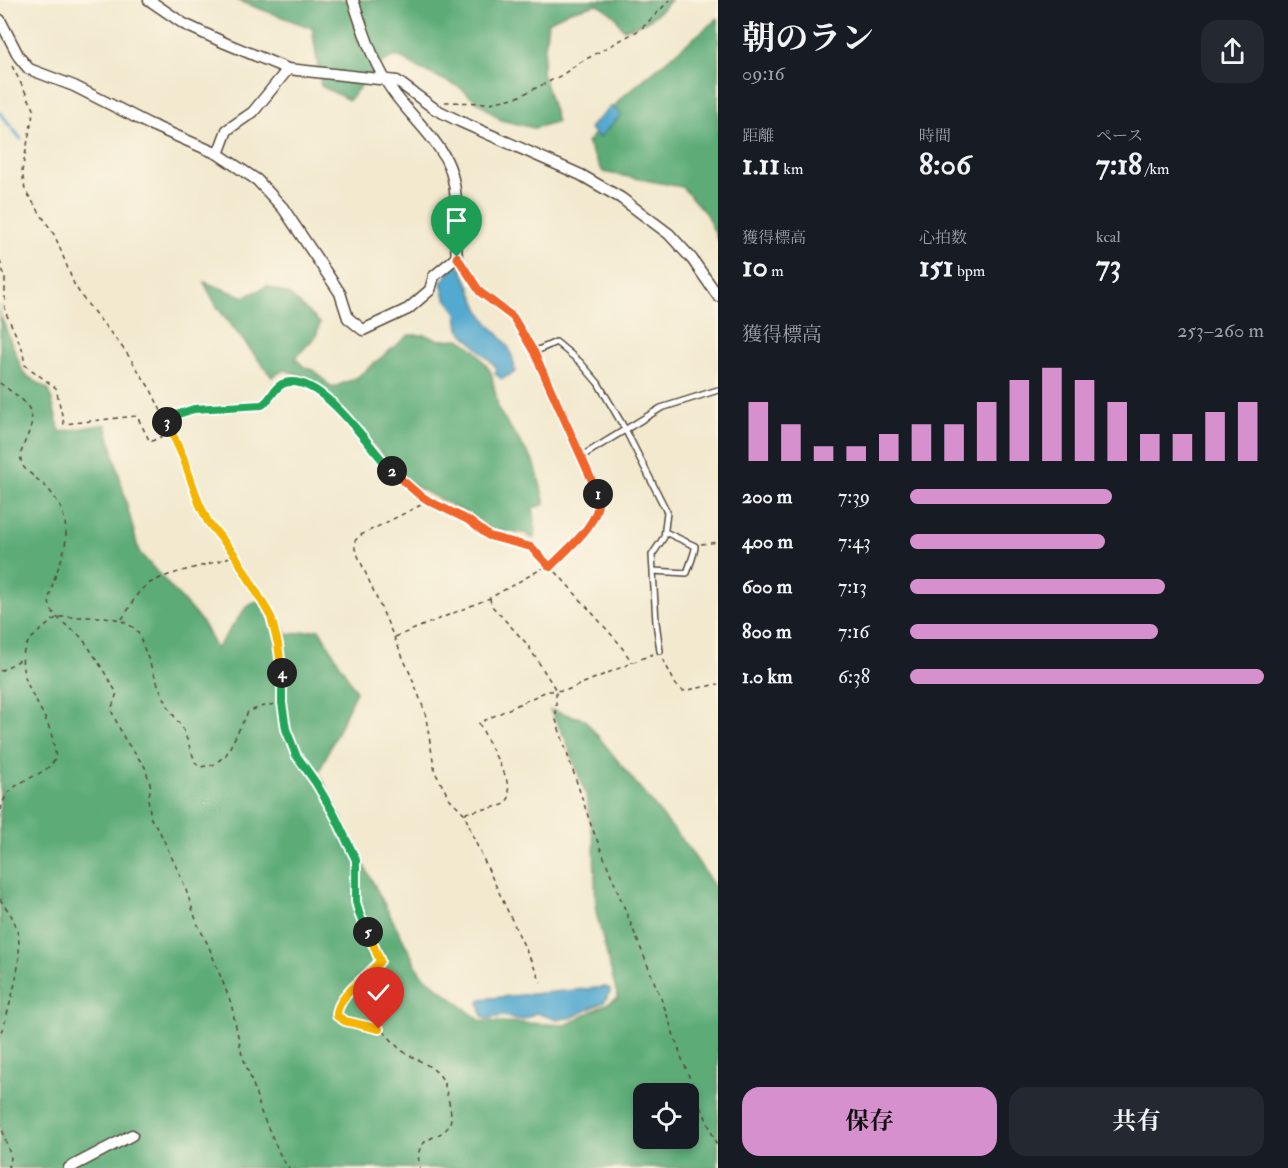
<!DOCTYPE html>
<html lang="ja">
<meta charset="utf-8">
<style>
:root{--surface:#171b24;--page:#242831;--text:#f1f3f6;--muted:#9ea1a6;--accent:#d690ce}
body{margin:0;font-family:"IM FELL Double Pica","Noto Serif JP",serif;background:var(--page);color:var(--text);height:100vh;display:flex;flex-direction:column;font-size:22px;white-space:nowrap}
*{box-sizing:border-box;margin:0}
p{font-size:20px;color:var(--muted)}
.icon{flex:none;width:33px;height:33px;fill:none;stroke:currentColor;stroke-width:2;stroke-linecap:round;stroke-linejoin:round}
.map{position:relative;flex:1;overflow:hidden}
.sheet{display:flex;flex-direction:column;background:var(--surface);width:570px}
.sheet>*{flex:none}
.tools{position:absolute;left:633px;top:1083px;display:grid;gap:12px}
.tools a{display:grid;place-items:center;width:66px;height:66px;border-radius:12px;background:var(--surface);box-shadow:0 3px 9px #0003;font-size:30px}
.pin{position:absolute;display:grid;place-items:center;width:51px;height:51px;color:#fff;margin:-62px -26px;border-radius:50% 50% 50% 0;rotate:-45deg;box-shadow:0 0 6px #0007}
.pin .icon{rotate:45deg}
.km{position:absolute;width:30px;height:30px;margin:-15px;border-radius:50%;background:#222;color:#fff;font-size:16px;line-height:30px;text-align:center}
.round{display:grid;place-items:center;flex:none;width:63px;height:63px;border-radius:18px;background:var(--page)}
.overview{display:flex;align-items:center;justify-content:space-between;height:102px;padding:0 24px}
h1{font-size:33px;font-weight:700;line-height:45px}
.stats{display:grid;grid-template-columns:repeat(3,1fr);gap:9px;height:102px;padding:6px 24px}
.stats div{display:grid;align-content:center}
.stats b{font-size:30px;font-weight:700}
.stats small{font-size:16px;font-weight:400}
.stats p{font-size:16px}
.chart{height:168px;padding:12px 24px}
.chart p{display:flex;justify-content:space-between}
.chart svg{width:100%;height:108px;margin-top:6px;stroke:var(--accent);stroke-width:6}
.action{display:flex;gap:12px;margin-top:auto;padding:12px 24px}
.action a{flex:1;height:69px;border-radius:18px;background:var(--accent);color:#111;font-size:24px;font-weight:700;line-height:69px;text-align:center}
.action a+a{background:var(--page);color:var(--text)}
ul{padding:0 24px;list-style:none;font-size:20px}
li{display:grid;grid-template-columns:96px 72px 1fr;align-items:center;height:45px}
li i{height:15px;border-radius:8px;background:var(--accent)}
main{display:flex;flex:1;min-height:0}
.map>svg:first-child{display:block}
</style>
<main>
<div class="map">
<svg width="718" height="1168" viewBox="0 0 718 1168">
<rect width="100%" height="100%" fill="#fcf5e5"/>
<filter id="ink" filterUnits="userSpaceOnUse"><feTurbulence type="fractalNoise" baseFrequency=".0167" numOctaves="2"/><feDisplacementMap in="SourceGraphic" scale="12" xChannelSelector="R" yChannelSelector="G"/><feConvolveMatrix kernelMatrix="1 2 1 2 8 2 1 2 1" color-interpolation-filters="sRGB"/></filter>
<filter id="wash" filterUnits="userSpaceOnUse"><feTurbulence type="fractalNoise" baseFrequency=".008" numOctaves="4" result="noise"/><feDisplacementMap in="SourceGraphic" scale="24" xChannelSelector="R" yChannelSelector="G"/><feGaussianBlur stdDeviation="1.35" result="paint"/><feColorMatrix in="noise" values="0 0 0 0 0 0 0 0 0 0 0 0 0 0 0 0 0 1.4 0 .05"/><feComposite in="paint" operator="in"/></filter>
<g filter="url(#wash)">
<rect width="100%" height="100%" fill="#f2e9cf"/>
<path fill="#5dac78" stroke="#4c6b4b" stroke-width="1.5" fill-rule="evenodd" d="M236 0H671C656 16 645 25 623 29L615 16 598 4 570 11 548 22 542 72 557 122 534 128 501 120 459 87 416 67 400 57H392L378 65 349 100 321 86 312 28Z
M718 18V240L706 214 682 187 603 172 587 143 621 98Z
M204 282 245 297 267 286 291 296 320 323 316 336 295 358 304 367 315 371 332 388 356 378 409 335H425L440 340 460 339 475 350 491 372 499 411 535 464 545 504 533 508 536 533 533 539 524 533 493 531 470 515 405 481 350 418 310 378 284 370 272 377 217 307Z
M0 305V315L24 374 49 390 60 432 106 424 139 552 202 622 216 649 247 606 266 598 288 635 319 629 356 691 319 772 357 852 421 974 481 1021 566 1025 618 998 596 912 594 843 586 795 566 740 550 710 584 719 690 850 718 892V1168H0ZM644 1094H688V1138H644Z"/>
<path fill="#52a9cf" stroke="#466a76" stroke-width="1.5" d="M612 106 621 115 599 138 589 128Z
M459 265C468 280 473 296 481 312 494 337 512 337 515 372L502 379 495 374 497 368 459 329 457 313 445 297 441 282 453 268Z
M606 987 610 989V992L604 1002 571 1018 555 1019 536 1013 522 1020 503 1016 486 1019 482 1016 479 1003 481 999Z"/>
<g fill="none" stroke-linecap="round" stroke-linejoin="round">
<path stroke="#52a9cf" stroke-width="3" d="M0 113 21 139"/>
</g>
</g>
<g filter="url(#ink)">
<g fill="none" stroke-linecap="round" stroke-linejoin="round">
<g stroke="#564739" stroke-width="8">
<path id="lane" d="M457 257 480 292 513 317 534 352 598 491C603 523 571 546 550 567
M534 352 556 342 580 362 598 383 625 429 667 512 664 537 652 555 656 622 660 651
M582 456 661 408 718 390
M653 571 687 573C689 567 696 550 695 546L665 532"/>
</g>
<g stroke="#564739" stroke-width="13">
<path id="street" d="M149 0 184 24 225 43 288 69 397 81 435 109 459 121 581 175 621 198 669 234 692 259 718 296
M0 20 19 57 29 69 74 86 149 124 218 154 257 180 283 208 340 293 348 318 363 330 408 309 430 290 434 276 457 257C453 227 461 196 449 166 440 142 410 115 394 93 373 64 364 33 353 0
M218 154 227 130 253 112 288 69
M69 1168 132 1135"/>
</g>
<path stroke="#564739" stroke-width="1.5" stroke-dasharray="4.5 4.5" stroke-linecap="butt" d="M12 66 34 109 22 171 25 190 55 236 74 284 82 297 126 352 151 390 183 457 199 503 208 522 235 555 271 617 282 668V703L286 728 296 755 316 783 334 815 356 860V902L360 916 380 961C369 976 336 996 337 1016 347 1026 364 1022 376 1027 386 1031 392 1042 400 1049 417 1062 442 1066 446 1090 448 1100 453 1113 450 1123 444 1142 411 1132 420 1168
M445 102 490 103 518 97 562 75 579 63 641 29 670 0
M0 261 5 278V311L22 348 25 365 56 388 64 424 137 416 150 442 171 432
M0 383C8 390 22 397 28 407 41 427 15 446 22 464 25 471 33 475 38 480 56 494 66 512 66 535 67 556 45 591 50 606 55 620 69 626 79 635 92 649 106 676 117 693L111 710 125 740 145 767 151 787 148 799 151 819 159 830 184 884 197 923 209 947 231 1003 242 1055 253 1084 261 1112 282 1159 289 1168
M167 417 194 409 262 405 268 402 280 385 285 383 306 385 351 421 385 464 417 493 468 520 489 536 531 547 544 561
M429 501 359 536 355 541V549L412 678 425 712 435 772 449 798 464 813 474 839 541 982
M701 544 718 542
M556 572 618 642 632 662
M490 598 491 605 527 644 556 690V720L591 825 664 1006 682 1059 718 1148
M122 621 136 629 139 635 159 687 170 710 183 729 196 764 200 767 213 765 226 755 248 712 260 707 281 703
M395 637 490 598 543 568
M663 659 676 685 683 691 718 684
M0 671 22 659
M465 813 500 806 505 804 510 796 506 777 479 723 547 691 567 690 653 654
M0 819C1 813 1 806 4 800 15 777 44 779 56 758 54 747 53 736 48 725 39 702 13 672 26 646 30 637 49 624 57 617H105L121 620C129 611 134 596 142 589 159 572 210 567 234 555
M0 899C4 906 10 912 13 919 28 951 12 993 4 1026L0 1033
M0 1122 11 1158 8 1168"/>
<use href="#lane" stroke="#fff" stroke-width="5"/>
<use href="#street" stroke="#fff" stroke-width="10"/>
</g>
</g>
<g fill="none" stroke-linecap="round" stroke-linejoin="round" filter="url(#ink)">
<g stroke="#fff" stroke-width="12">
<path id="split-1" d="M457 257 480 292 513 317 534 352 598 494"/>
</g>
<g stroke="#fff" stroke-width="12">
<path id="split-2" d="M392 471 417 493 429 501 468 520 489 536 531 547 550 567C568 548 603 522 598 494"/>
</g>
<g stroke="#fff" stroke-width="12">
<path id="split-3" d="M167 422 166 418 194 409 262 405C271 400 275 385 285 383 322 373 369 448 392 471"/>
</g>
<g stroke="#fff" stroke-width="12">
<path id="split-4" d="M167 422 183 457 199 503 208 522 235 555 271 617 278 644 282 673"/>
</g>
<g stroke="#fff" stroke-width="12">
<path id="split-5" d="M282 673V703L286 729 296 755 316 783 334 814 356 860V902L360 916 368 932"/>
</g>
<g stroke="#fff" stroke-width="12">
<path id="split-6" d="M368 932 380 961C369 976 336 996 337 1016L345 1021 379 1029"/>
</g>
<use href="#split-1" stroke="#f0652b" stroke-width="8"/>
<use href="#split-2" stroke="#f0652b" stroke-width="8"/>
<use href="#split-3" stroke="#22a559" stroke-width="8"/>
<use href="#split-4" stroke="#f5b400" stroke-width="8"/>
<use href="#split-5" stroke="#22a559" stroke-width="8"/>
<use href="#split-6" stroke="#f5b400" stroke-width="8"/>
</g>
</svg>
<div class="tools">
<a><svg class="icon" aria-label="locate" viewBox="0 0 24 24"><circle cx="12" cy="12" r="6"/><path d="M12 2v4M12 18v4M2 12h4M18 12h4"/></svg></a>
</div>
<div class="pin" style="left:457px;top:257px;background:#1e9e55"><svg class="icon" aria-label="arrive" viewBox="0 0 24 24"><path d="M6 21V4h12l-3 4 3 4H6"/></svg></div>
<div class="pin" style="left:379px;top:1029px;background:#d93025"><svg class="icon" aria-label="check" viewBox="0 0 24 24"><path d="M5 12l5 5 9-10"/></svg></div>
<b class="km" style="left:598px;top:494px">1</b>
<b class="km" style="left:392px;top:471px">2</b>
<b class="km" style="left:167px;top:422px">3</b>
<b class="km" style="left:282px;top:673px">4</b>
<b class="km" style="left:368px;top:932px">5</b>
</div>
<section class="sheet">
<div class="overview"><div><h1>朝のラン</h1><p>09:16</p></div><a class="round"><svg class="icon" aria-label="share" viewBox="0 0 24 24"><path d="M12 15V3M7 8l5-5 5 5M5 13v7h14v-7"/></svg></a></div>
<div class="stats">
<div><p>距離</p><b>1.11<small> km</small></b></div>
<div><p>時間</p><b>8:06</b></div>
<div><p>ペース</p><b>7:18<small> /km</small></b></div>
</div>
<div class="stats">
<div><p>獲得標高</p><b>10<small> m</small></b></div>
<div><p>心拍数</p><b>151<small> bpm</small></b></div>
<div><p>kcal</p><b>73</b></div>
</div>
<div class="chart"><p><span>獲得標高</span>253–260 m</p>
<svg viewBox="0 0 160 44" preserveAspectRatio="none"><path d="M5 44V20M15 44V29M25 44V38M35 44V38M45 44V33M55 44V29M65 44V29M75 44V20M85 44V11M95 44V6M105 44V11M115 44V20M125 44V33M135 44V33M145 44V24M155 44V20"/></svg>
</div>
<ul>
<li><b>200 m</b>7:39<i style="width:57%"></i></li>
<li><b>400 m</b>7:43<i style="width:55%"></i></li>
<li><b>600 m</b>7:13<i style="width:72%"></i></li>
<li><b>800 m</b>7:16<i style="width:70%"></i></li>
<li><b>1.0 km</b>6:38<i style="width:100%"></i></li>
</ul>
<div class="action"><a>保存</a><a>共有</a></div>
</section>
</main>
